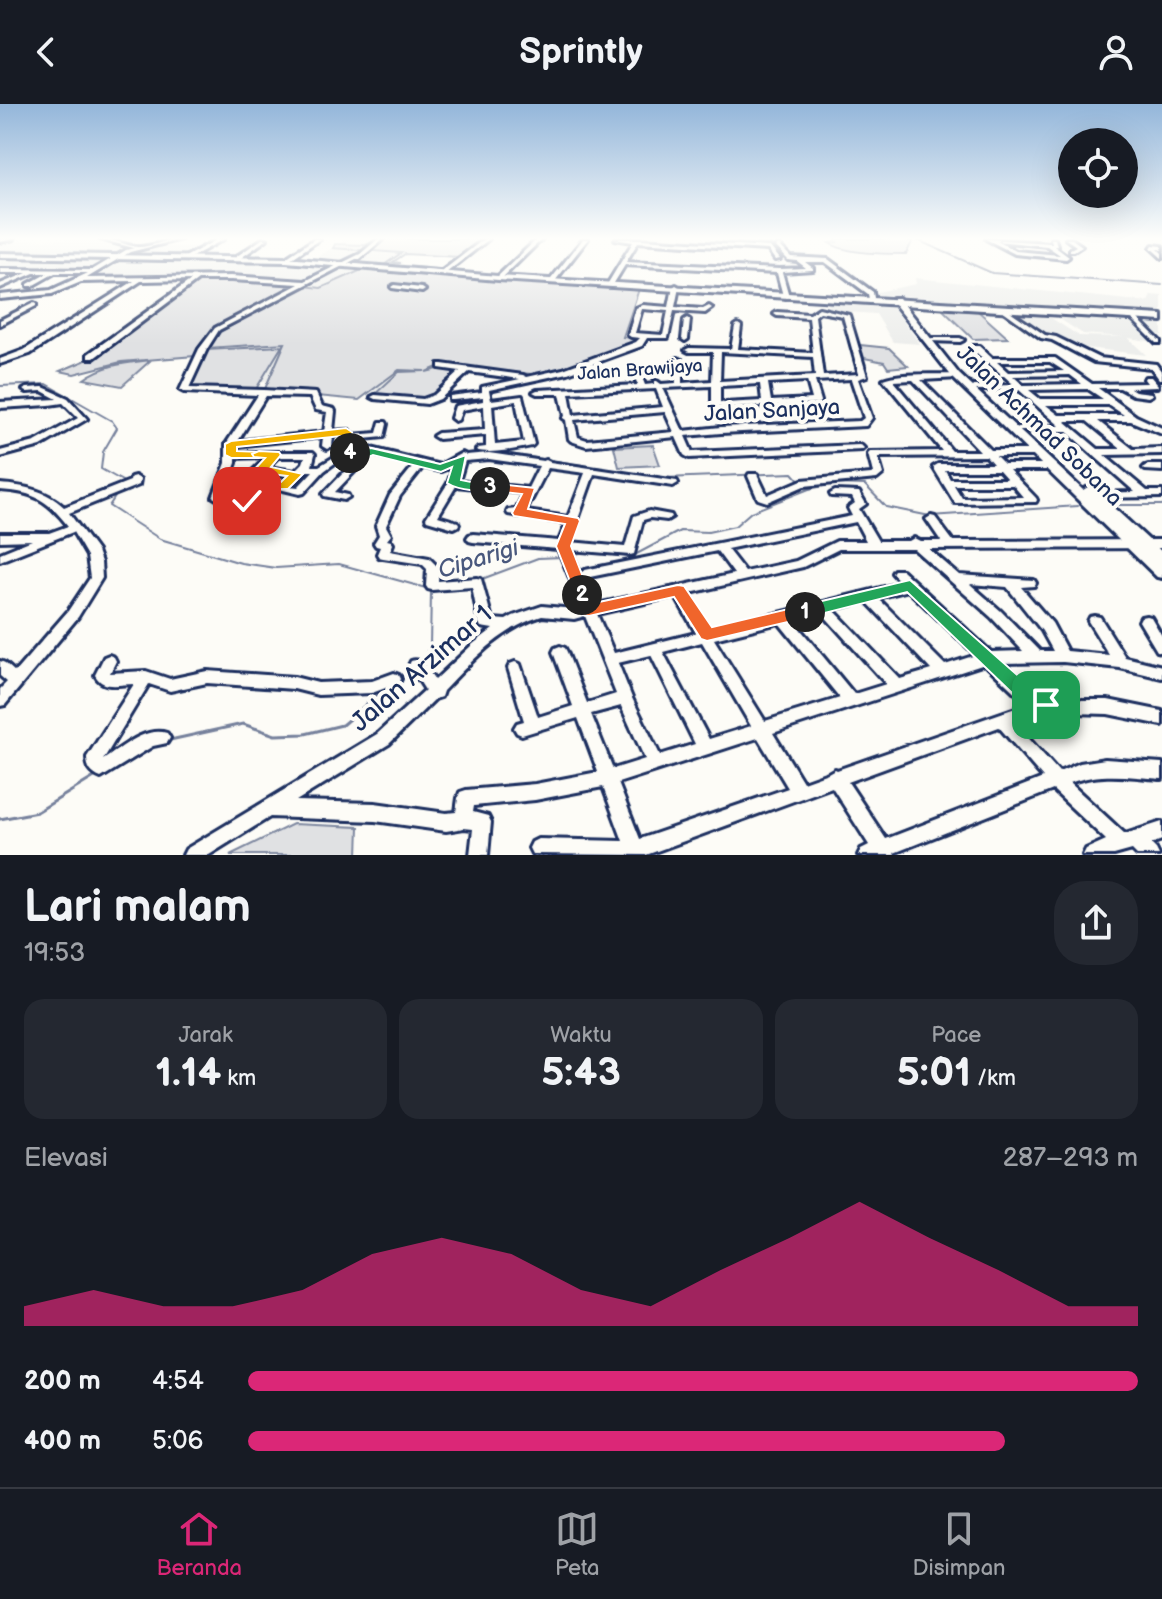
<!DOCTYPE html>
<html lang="id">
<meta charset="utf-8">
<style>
:root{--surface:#171b24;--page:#242831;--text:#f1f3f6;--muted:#9ea1a6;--line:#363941;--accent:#db2777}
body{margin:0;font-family:"Balsamiq Sans",sans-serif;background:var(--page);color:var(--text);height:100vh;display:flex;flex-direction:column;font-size:30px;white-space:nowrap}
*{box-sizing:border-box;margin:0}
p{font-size:26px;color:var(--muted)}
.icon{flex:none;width:44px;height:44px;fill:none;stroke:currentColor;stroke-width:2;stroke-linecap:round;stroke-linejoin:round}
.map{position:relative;height:751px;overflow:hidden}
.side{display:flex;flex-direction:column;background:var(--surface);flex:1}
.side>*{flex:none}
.controls{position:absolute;left:1058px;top:24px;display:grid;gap:16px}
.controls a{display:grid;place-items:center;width:80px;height:80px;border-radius:50%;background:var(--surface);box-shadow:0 8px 32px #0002;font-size:40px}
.pin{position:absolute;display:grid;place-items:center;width:68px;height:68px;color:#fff;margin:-34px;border-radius:16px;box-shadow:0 4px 12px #0006}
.km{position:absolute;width:40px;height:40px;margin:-20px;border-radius:50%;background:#222;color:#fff;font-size:22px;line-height:40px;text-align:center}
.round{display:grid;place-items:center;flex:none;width:84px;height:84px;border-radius:32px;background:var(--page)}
.headline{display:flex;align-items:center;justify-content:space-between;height:136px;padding:0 24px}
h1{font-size:44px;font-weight:700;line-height:60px}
.metrics{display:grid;grid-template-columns:repeat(3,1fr);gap:12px;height:136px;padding:8px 24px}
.metrics div{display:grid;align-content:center;border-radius:20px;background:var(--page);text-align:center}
.metrics b{font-size:40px;font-weight:700}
.metrics small{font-size:22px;font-weight:400}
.metrics p{font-size:22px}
.chart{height:224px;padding:16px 24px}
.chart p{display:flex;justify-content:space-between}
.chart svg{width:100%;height:144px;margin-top:8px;fill:var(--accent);opacity:.7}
ul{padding:0 24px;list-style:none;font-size:26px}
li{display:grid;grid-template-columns:128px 96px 1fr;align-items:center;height:60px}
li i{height:20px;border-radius:10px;background:var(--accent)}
header{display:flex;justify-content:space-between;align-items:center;height:104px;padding:0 24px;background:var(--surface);font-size:36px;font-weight:700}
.menu{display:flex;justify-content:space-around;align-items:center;height:112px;border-top:2px solid var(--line);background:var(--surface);font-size:22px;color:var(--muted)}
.menu a{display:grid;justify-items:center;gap:4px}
.menu .current{color:var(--accent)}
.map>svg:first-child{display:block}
</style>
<header><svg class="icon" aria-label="back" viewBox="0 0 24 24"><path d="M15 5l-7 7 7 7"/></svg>Sprintly<svg class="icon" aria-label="person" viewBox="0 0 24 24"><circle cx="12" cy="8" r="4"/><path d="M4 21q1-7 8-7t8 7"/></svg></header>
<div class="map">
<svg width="1162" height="751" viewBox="0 0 1162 751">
<rect width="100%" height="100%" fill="#fdfcf7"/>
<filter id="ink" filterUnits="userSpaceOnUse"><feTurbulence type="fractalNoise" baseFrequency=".0125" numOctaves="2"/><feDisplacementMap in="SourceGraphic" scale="16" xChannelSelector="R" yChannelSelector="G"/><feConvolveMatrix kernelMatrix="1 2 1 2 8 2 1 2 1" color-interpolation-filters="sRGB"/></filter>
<g filter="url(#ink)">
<path fill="#edeeec" d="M102 135 129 142 205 143 192 153 275 156 499 176 376 288 320 277H261L256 285 207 288 210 248 222 228 306 181H297L208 229 195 249 184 253 94 252 196 177 75 178 93 168 0 166V136Z
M346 135H381L363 148 402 150 384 160 315 155Z
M915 174 1148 198 1151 191 1162 192V209L868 190 916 180Z
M827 197 891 201 920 240 893 238 876 210 831 207Z
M1011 208 1045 210 1079 232 1124 233 1083 230 1055 212 1162 218V231L1155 232 1162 239 1128 234 1146 251 1087 244 1044 232Z"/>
<path fill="#e0e1e3" stroke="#7e88a0" stroke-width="2" d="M380 135H483L460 153 405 150 393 158 401 159 384 161 401 149 333 144 335 140 365 141Z
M835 135H904L912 138 906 150C884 150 847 150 829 139L837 138Z
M366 164 639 185 623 233 639 234V237L541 271 442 261 426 268 442 264 463 266C428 302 422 299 374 291L399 268 425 267 399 266 359 296 264 287 285 239 207 244 216 230 304 182 321 184Z
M196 176 301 180 212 226 195 252 121 258 74 270 60 267 84 257 129 228Z
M941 204 978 207 1008 234 973 235Z
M860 241 889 244 908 262 888 264 884 258 864 254Z
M282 242 256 285 187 288 205 246Z
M151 256 122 282 84 275C104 260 127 259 151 256Z
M653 341 660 361 619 363 614 343Z
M293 720 359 723 358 751H230Z"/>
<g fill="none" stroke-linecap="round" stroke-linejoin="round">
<path stroke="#76819c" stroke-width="2" d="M915 135 992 169 1162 181
M0 282 47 280 112 317 117 324 103 348 101 365 124 378 123 381
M497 348 665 374 793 369 801 378
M462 351 479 347
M117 390 109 402 160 435 241 459 276 464 339 460 433 486
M1110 401H1162
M570 451 585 448 631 453 680 427 708 428 735 422 751 408 809 385 833 380 865 381 886 403 930 412 1078 402
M482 475 538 454 563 453
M422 557 430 542 431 488"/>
<path stroke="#76819c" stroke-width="3" d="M421 559 423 555
M398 575 413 565
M170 636 243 620 275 631 305 630 342 621 387 583
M0 715 37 708 96 672"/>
<g stroke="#1b2f5e" stroke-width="6">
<path id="minor" d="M100 135C113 135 125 141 137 143 148 144 168 135 181 135L130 148 87 174 231 172 305 177 360 150 378 135H383L360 155H356L219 226 207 245 189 284 264 286 316 289 322 302 334 305 335 307 333 327 349 326 351 331 377 329 380 318H386L387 320 384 333 353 336 354 340 349 344 359 349 371 344 440 361 462 349 466 351 489 349 543 357 546 356 550 358 677 377 678 379 673 382 594 370 570 438 625 443 634 412 649 407 671 411 672 413 667 416 650 414 643 416 634 450 630 451 570 446 580 469 585 466 852 412 848 404 855 399 852 393 831 392 830 390 835 387 859 388 866 400 859 405 878 437H909L914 434 920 437H941L926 415 931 412 935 413 953 437 1162 436V444L929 445 959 471 1034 476 1036 479 1034 482 1021 483 1052 519 1067 547 1109 551 1088 517 1090 513 1095 512 1100 513 1125 553 1162 562V574L1120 564 1063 558 1003 559 1042 596H1108L1162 607V621L1108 610 1039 608 1014 618 1059 668 1080 659 1105 655 1162 659V675C1131 673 1100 667 1070 679L1125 730 1162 718V736L1151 740 1156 745 1159 751H1137L1132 746 1114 751H1083L1086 745 1106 736 1053 686 894 749 895 751H858L861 745 869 741 832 683 646 751 532 750 529 744 532 738 538 735 623 737 603 683 535 696 474 702 473 708 488 712 491 718 488 751H470L473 725 464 724 446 727 375 717 270 713 209 751H183L186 745 377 630 425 586 409 561 411 557C423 553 429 568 435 576L473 540 493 525 481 523 479 519 472 483 432 486 428 485 426 482 427 465 422 460 383 454 379 453 377 450 380 443 376 442 374 439 379 431 376 422 390 391 415 360 372 350 359 356 350 352 357 365 335 388 348 391 349 393 344 396 324 392 323 390 347 365 338 347 340 343 344 339 342 331 333 332 332 342 327 345 322 342 323 333 236 342V348H313L315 350 312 362H319L334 353 339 356 324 367 304 389 300 390 271 383 241 406H233L232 404 233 402 265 378 269 377 281 380 289 372 263 368 253 378H245L244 376 245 374 267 353 236 354V359L223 393 218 396 213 393 226 359V340L258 291 184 288 180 286 199 245 215 224 299 180 231 176H198L94 254H88V250L191 176 141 177 30 250 0 260V255L24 246 134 177 81 178 52 190 0 195V191L51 186 88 169H55L32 182H28V180L48 169H34L0 184V180L27 169H0V165L92 166 126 146 134 144ZM266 292 310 293 316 306 327 308 324 328 238 337ZM278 353H305L303 359 295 367 268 363ZM489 355 539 362 528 384 459 377 465 357ZM454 362 448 379 426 414 427 416 454 424 458 422 459 420 458 418 438 412 456 382 524 389 516 405 508 406 507 408 508 410 566 419 559 437 473 430 469 431 467 434 469 437 473 438 558 445 582 503 574 505 542 502 513 512 506 516 492 515 481 475 477 474 438 477 439 464 429 454 390 447 393 440 391 437 387 436 391 431 386 422 400 392 423 363 441 367ZM548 364 585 369 568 413 526 407ZM306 367H313L298 383 290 382ZM856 418 866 437H837L796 457 745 468 727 445ZM839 445H914L991 513 1023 547 991 548 902 466H894L892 469 901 479 709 526 686 490 803 463ZM717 447 734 470 593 501 582 473 585 474ZM970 480 1007 483 1042 527 1053 547H1040L1001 507ZM908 486 976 551 945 561 878 494ZM675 492 696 529 614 549 597 510ZM866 497 931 566 900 575 833 505ZM821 508 886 580 854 590 792 515ZM542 512 574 515 585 512 616 590 587 599 567 548 565 544 560 542 555 544 553 548 573 602 538 613 520 560 515 558 510 560 508 564 524 617 517 619 514 624 517 629 522 631 578 614 598 668 535 680 466 686 460 688 458 694 456 708 446 709 375 699 296 697 389 640 435 595 441 593 443 587C471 558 501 524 542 512ZM779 519 840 594 765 617 714 535ZM702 538 751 622 709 635 663 548ZM651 551 695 640 660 651 632 594 618 559ZM985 560 1027 600 837 666 835 665 828 669 803 678 773 629ZM621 602 645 655 613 665 591 610ZM999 623 1043 674 886 735 848 678ZM758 634 788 684 640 735 618 679Z
M218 135H224L190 154 185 153Z
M262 135H267L241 154H237V152Z
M314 135H320L291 155H287V153Z
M484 135H489L446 169H442V167Z
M537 135H542L502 174H498V172Z
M583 135H588L555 177H551V175Z
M615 135H642L770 143 780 155 775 156 768 146 638 138 626 158 779 165 806 164 797 157 788 156 776 143 779 141 791 153 828 155 873 188 874 194 869 195 868 190 825 158H805L813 164V166L782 168 789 192 786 194 783 192 777 169 625 161 614 179 611 181 608 179 633 138Z
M986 135 1052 139 1051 135H1055L1057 141 1054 142 1069 153 1066 155 1015 150ZM997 137 1047 142 1060 151 1016 147Z
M1066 135H1072L1082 142 1074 147H1070V145L1076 142Z
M1153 141 1162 142V146L1158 145 1162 149V154L1151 144Z
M394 181 422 184 425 186 422 188 392 184 391 183Z
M676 181 679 183 675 203 703 205 709 202 712 204 705 209 674 207 668 234H647L642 242 568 269 489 286 491 296 522 292 534 340 532 342C517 345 489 351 476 346L478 344 486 343V331L438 335 433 332 438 329 485 326 484 302 462 306 458 316 455 317 451 314 455 302 483 297V293L453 296H450V292L482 288V283L520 275 469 268 440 295 427 300 375 295 371 293 375 291 423 295 434 291 460 267 439 264V260H442L523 271 527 273 563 265 636 238 640 234 631 233 628 231 636 204 643 201 669 203 673 183ZM642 205 668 207 663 231 635 229ZM516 297 524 338 495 341 492 301Z
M34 199 36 200V202L0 221V216Z
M1004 203 1045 231 1056 233 1099 254 1156 260 1162 268V275H1159L1151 264 1094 258 1052 236 1041 234 1002 206V204Z
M819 204 849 211 867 272 858 275 872 314 866 322 721 329 685 332 692 348 859 341 862 342 864 344 862 346 689 354 684 351 676 333 586 342 571 337 569 335 566 316 563 314 565 312 560 290H537L533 288 537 286 638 281 630 263 634 261 638 263 645 281 654 280V277H657L661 280 676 279 674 256 678 254 682 256V279L712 277 713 248H689L685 246 689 244 731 245 735 222 738 220 741 222 738 245 813 249 809 214 777 212 774 210 777 208 810 210ZM820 208 843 212 859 270 823 272 815 212ZM721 248 813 253 815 272 720 277ZM851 275 864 314 860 317 721 323 683 327 663 284 712 282V299L723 305 763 302 767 305 771 302 820 299 821 297 815 277ZM807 277 812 295 771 297 768 279ZM760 280 762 297 724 299 720 298V282ZM656 285 663 303 573 311 569 289ZM665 308 674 328 587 336 578 333 574 316Z
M1130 211H1134L1160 237V239H1156L1130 213Z
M687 214 690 216 688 235 685 237 682 235 684 216Z
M932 234H960L964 236 960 238 930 237 928 236Z
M973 242H979L992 254H1055L1092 280 1147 279 1144 275 1145 273H1151L1158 281 1157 283 1130 284 1135 287 1151 289 1152 291 1148 293 1133 291 1120 284H1098L1136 312 1162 324V330L1131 317H1098L1133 345 1162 344V350L1104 351 1147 387H1162V393L1084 394 1083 392 1084 390 1088 389 1135 388 1066 327H1018L1017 325 1021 322H1060L1019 286H973V282H976L1014 281 1004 272H1000V269L973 246ZM997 258H1050L1064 267 1008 268ZM1070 271 1082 280 1023 281 1013 272ZM1088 285 1103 295H1040L1029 286ZM1046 301H1109L1124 311H1059ZM1065 317H1087L1121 345H1098Z
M956 270 960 272 959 274 921 276 991 346H1035L1040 349 1035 352H996L1004 360H1051L1056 363 1051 366H1009L1036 394 1037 396 1036 398 955 399 933 363 938 360H993L986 352 878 353 883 370 877 375 804 382 767 398 758 395 757 393 748 372 749 370H757L767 391 802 376 871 370 873 369 868 350 870 348 942 347 883 275C899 268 936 271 956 270ZM913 276 980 347H952L893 277ZM945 366H999L1007 375H950ZM954 381H1013L1023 393 962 394Z
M43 283 68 294 87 315 41 342 0 353V347L35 338 78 314 63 299 49 301 0 304V298L57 295 42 287 27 288 23 286 27 284Z
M1148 361H1162V367L1145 366 1143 364 1145 362Z
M135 372 140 375 139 381 69 409 97 447 101 458 102 474 78 513 5 601 0 602V585L7 578 0 572V557L5 559 15 568 68 507 90 474 87 452 73 428 0 457V449L32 436 0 437V429H49L68 422C47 395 33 388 0 386V380C25 382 46 386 64 403L130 377 131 373Z
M1146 512 1151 513 1162 532V548L1157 547 1139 517 1141 513Z
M109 551 114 553 116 557 110 569 146 567 170 575 207 567 294 573 318 579 372 577 394 569 399 571 401 575 399 579 372 589 318 591 294 585 207 579 170 587 149 580 103 656C121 644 145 622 167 629L170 634 167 639 153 642 101 674C91 670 87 664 87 653L134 580C119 580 103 586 95 571L104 553Z"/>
</g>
<g stroke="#1b2f5e" stroke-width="6">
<path id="major" d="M0 135H14L0 138Z
M893 194H899L959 270 1083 386 1088 383 1092 384 1162 448V474L1157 473 953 274 893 198Z"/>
</g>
<g stroke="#1b2f5e" stroke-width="6">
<path id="highway" d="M0 149 286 154 498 172 1162 211V217L498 176 286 158 0 153Z"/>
</g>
<use href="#minor" fill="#fdfcf7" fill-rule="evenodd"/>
<use href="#major" fill="#fdfcf7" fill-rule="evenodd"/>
<use href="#highway" fill="#fdfcf7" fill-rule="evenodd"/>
</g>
</g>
<linearGradient id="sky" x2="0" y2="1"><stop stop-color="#93b6da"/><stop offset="0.56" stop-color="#fefefb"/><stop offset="1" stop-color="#fefefb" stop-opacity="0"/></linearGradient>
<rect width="1162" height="240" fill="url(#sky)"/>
<path fill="#22a559" stroke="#fff" stroke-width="2" d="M910 476 1042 593 1053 595 1055 601 1053 607 1039 611 1032 608 907 488 805 514 797 508 805 501Z"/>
<path fill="#f0652b" stroke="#fff" stroke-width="2" d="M678 481 684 482 712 523 805 501 813 508 805 514 707 537 701 535 674 493 589 512 583 511 574 491 577 487H588L594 499Z"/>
<path fill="#f0652b" stroke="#fff" stroke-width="2" d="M490 379 535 384 528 405 578 414 580 417 571 442 590 491 588 495H577L556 442 565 420 514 412 512 409 522 390 485 386V380Z"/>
<path fill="#22a559" stroke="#fff" stroke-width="2" d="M371 344 440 360 466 351 461 376 496 383C485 390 458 386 447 379L452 363 441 368 373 351 359 357 344 349Z"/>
<path fill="#f5b400" stroke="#fff" stroke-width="2" d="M346 324 352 328 355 340 351 344 357 349 350 353 337 345 343 339 341 332 237 343V347L263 348V353L259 354H231L225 351V340L231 337Z"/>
<path fill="#f5b400" stroke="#fff" stroke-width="2" d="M259 347 279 348 281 351 271 363 303 370 288 385H272L251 400H242V394L264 378H281L287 372 257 368 255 365 265 354 254 353 252 350Z"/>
<g text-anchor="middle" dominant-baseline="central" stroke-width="8" stroke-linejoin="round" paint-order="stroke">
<g font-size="18" fill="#1b2f5e" stroke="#fdfcf7">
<text transform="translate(640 266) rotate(-4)">Jalan Brawijaya</text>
</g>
<g font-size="22" fill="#1b2f5e" stroke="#fdfcf7">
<text transform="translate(772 307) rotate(-3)">Jalan Sanjaya</text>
<text transform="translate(1039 322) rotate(44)">Jalan Achmad Sobana</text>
</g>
<g font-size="24" font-style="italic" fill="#49587d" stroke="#fdfcf7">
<text transform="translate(478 455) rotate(-17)">Ciparigi</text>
</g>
<g font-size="26" fill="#1b2f5e" stroke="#fdfcf7">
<text transform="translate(422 565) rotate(-41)">Jalan Arzimar 1</text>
</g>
</g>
</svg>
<div class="controls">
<a><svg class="icon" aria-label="locate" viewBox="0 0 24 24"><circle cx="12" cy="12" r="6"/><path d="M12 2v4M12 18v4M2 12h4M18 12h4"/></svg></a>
</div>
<div class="pin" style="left:1046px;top:601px;background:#1e9e55"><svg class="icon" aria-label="arrive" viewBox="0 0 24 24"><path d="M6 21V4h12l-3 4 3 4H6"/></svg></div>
<div class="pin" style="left:247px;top:397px;background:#d93025"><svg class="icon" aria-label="check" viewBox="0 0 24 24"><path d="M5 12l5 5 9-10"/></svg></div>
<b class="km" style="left:805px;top:508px">1</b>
<b class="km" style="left:582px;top:491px">2</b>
<b class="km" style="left:490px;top:383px">3</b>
<b class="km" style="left:350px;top:349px">4</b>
</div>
<section class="side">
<div class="headline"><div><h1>Lari malam</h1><p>19:53</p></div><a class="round"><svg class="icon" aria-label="share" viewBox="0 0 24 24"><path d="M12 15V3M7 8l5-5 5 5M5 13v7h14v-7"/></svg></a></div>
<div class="metrics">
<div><p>Jarak</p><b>1.14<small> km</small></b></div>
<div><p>Waktu</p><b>5:43</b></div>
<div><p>Pace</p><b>5:01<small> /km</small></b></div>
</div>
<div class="chart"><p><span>Elevasi</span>287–293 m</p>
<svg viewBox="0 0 160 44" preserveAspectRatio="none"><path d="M0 44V38L10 33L20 38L30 38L40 33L50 22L60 17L70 22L80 33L90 38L100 27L110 17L120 6L130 17L140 27L150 38L160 38V44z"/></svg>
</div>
<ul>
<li><b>200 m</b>4:54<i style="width:100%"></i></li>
<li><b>400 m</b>5:06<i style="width:85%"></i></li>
</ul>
</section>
<nav class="menu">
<a class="current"><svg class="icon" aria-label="home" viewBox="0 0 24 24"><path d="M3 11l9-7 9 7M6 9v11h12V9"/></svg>Beranda</a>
<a><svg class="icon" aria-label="map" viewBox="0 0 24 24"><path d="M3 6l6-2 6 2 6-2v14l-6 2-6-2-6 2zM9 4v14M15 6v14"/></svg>Peta</a>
<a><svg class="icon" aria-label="saved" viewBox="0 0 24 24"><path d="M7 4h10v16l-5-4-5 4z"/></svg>Disimpan</a>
</nav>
